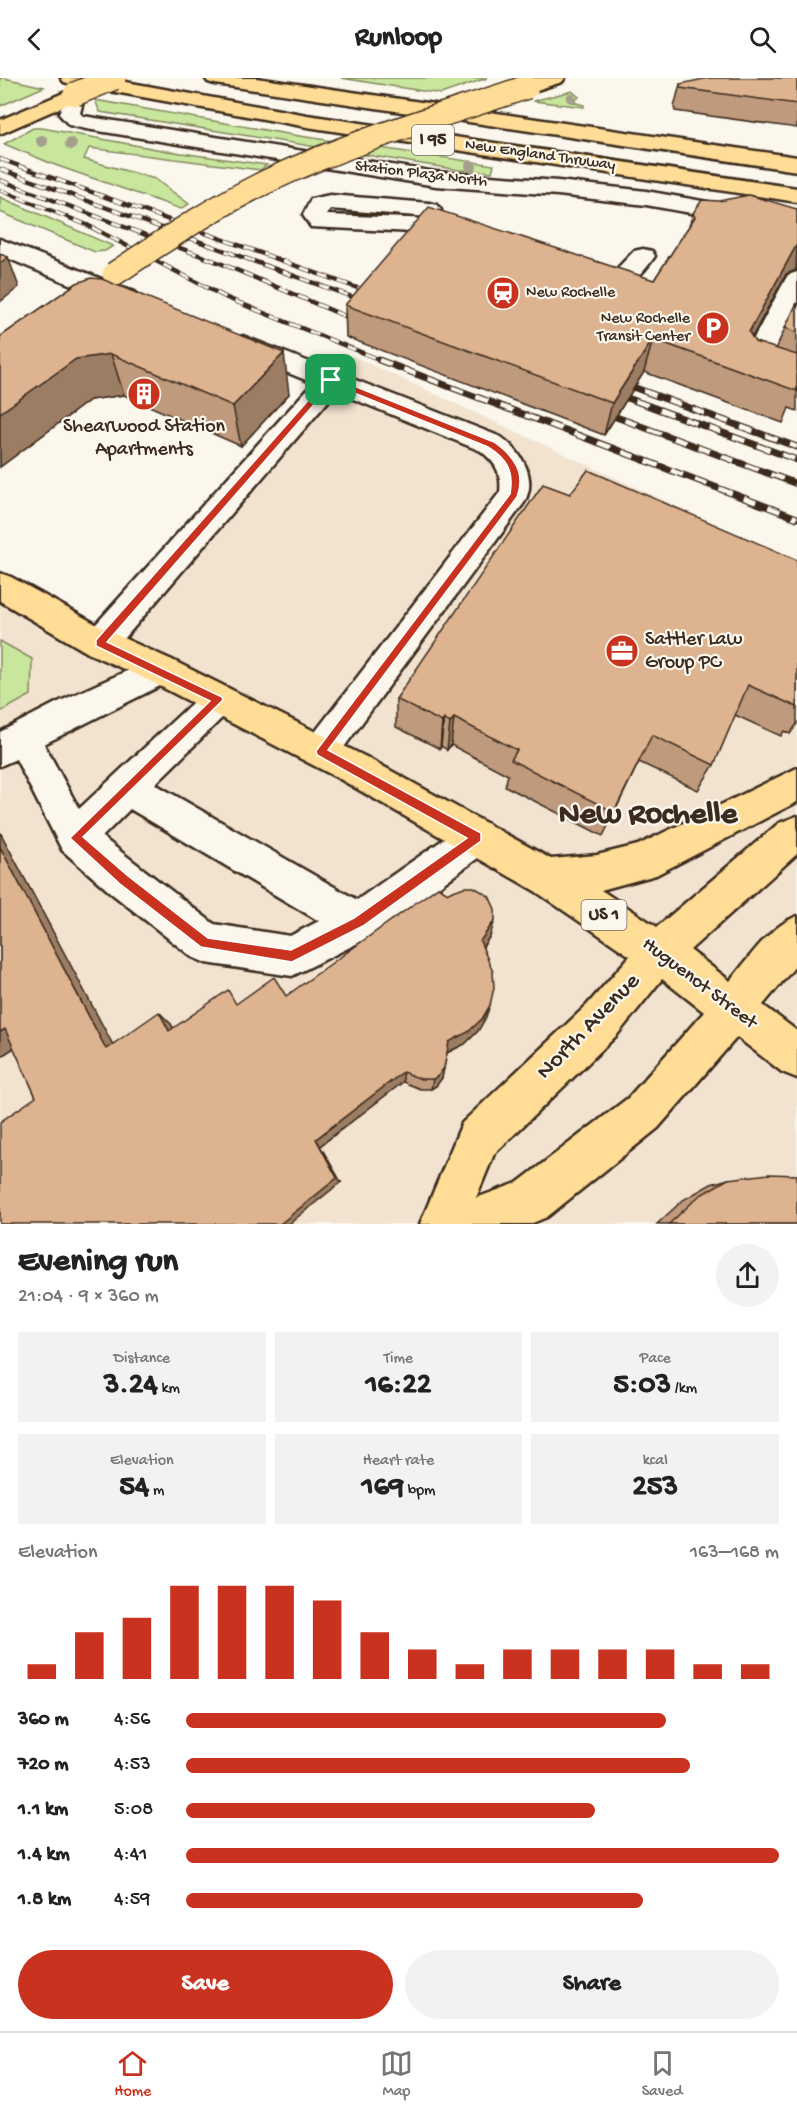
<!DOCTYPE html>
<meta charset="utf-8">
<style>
:root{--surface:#fff;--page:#f2f2f2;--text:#222;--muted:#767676;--line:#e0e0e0;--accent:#c8321e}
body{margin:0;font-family:"Gochi Hand",sans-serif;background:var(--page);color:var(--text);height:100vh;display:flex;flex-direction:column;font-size:22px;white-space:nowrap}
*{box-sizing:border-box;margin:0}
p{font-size:20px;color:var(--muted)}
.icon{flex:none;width:33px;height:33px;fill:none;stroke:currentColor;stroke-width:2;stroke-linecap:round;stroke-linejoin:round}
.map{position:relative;height:1146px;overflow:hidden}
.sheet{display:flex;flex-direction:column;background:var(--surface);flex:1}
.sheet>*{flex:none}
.pin{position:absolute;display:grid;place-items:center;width:51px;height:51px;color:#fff;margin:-26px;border-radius:12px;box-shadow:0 3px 9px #0006}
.round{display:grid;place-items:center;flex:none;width:63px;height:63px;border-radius:32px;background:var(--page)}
.headline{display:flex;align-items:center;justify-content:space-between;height:102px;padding:0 18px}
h1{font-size:33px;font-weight:700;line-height:45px}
.figures{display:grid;grid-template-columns:repeat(3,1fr);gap:9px;height:102px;padding:6px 18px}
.figures div{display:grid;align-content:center;border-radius:0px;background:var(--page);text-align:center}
.figures b{font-size:30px;font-weight:700}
.figures small{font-size:16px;font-weight:400}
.figures p{font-size:16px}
.chart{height:168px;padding:12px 18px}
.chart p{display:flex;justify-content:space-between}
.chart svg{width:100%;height:108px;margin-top:6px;stroke:var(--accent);stroke-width:6}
.button{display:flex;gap:12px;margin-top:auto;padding:12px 18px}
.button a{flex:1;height:69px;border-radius:36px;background:var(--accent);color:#fff;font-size:24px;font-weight:700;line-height:69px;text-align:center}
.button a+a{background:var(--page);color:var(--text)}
ul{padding:0 18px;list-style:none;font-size:20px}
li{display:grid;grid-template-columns:96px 72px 1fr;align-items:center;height:45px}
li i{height:15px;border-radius:8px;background:var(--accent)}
header{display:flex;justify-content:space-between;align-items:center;height:78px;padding:0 18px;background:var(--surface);font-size:27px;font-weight:700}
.tab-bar{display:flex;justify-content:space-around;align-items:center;height:84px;border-top:2px solid var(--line);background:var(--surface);font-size:16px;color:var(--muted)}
.tab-bar a{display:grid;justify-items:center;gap:3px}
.tab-bar .selected{color:var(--accent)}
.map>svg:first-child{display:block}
</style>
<header><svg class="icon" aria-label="back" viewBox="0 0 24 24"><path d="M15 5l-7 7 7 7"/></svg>Runloop<svg class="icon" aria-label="search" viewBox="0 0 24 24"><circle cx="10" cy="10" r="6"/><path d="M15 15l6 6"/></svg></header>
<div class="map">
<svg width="797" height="1146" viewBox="0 0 797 1146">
<rect width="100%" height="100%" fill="#fbf7ec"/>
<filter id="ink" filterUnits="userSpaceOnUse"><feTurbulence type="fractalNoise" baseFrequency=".0167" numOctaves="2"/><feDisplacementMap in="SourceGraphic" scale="12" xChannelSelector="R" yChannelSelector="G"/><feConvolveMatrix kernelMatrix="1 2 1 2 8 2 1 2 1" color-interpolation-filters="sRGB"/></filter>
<g filter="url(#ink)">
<path fill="#f2e3d0" d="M353 278 797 484V1146H0V521L95 575Z"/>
<path fill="#c9e69d" stroke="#82885e" stroke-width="1.5" d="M0 0H4L44 9 0 28Z
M341 0H487L441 16Z
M572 13 579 19 573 24 584 27V29L533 23Z
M95 22 293 57 494 87 492 94 459 92 100 34Z
M33 50H42L167 73 267 87 260 92 89 70 84 81 155 101 189 126 181 131 55 87 4 66Z
M0 119 113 168 105 173 95 174 0 134Z
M0 563 32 581 31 617 0 634Z"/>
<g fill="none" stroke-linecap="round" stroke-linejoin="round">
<g stroke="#3b2a1e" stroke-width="5">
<path id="minor" d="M75 10 82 12 85 16 80 35 83 38 436 94 558 103 646 113 797 140V154L646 127 558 117 436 108 86 51 69 47 59 36 68 12Z
M330 117 429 125 437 127 441 132 437 137 429 139 330 131 327 137 434 141 442 143 446 148 442 153 434 155 311 149 303 137 311 121Z
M0 161 135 214 139 220 135 226 126 228 117 226 0 177Z
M643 171 652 173 655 178C633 210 618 218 580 208L577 203 580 198C591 195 602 201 612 196L634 173Z
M797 194V226L768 284 797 293V312L743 294 739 288 785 202 788 197Z
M243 258 501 359C522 374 538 400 524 425L333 684 321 689 309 684 303 673 309 662 500 414C502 395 496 385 481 373L336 314 112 575 100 579 88 575 84 565 88 555 313 305 234 273 230 267 234 261Z
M160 578 172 582 177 592 172 602 44 666 79 731 206 612 218 607 230 612 235 622 230 632 155 706 357 822 464 747 477 741 490 747 496 759 490 771 372 858 292 898 206 885 192 879 111 815 62 772 16 681 0 688V654L56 625ZM130 731 319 843 290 858 214 846 102 759Z"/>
</g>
<g stroke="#3b2a1e" stroke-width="5">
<path id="major" d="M535 0H565L562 4 527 15 520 13 517 9 520 5Z
M75 10 82 12 85 16 82 20 0 56V42Z
M0 495 11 499 112 555 172 582 366 679 551 781 597 777 638 767 797 690V724L656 797 601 812 657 849 779 745 797 738V776L690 872 730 903C750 879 768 850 797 838V886L763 927 797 953V1000L782 994 737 959 658 1050 547 1139 530 1146H420L462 1045 587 927 630 878 535 813 340 701 148 602 88 575 0 523ZM662 901 704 934 628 1020 517 1105 476 1120 494 1076 617 957Z"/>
</g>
<g stroke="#3b2a1e" stroke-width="5">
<path id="highway" d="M61 0H104L307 37 797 110V124L307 49 71 6 64 4Z
M205 0H256L797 79V93L215 6 208 4Z"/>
</g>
<use href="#minor" fill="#fbf7ec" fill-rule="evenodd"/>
<use href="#major" fill="#ffdd96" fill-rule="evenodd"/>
<use href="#highway" fill="#ffdd96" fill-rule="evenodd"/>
<g stroke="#3b2a1e" stroke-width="4.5">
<path id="rail-far1" d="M0 81 374 216
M0 91 366 224
M0 102 220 185 361 245
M0 112 87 147 227 220 383 283"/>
</g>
<g stroke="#3b2a1e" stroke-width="7">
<path id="rail" d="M379 282 797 440
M619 304 797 369
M611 314 797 382
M600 333 797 406"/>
</g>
<use href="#rail-far1" stroke="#fbf7ec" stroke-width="3" stroke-dasharray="10" stroke-linecap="butt"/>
<use href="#rail" stroke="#fbf7ec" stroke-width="4.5" stroke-dasharray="13" stroke-linecap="butt"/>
<g stroke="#3b2a1e" stroke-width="26" stroke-linecap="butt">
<path id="major-bridge" d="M75 16 114 0
M114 196C165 162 215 128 270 102 352 63 441 38 527 9"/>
</g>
<use href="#major-bridge" stroke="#ffdd96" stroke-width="23"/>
</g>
<g fill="#a5a08c">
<circle cx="571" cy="20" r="5"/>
<circle cx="42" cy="63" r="6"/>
<circle cx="71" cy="66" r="6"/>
<circle cx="471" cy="88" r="6"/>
</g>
<path fill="#bf9a7b" stroke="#3b2a1e" stroke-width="1.5" d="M797 0V50L675 33 674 29 680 6Z
M797 131V192L786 196 752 259 755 264 776 271 785 250 797 225V333L789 330 783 345 644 294 604 357 346 259 345 227 654 202 689 148 693 135Z
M77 205 289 316 241 368 124 317 90 322 0 389V259Z
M570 416 797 482V646L790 656 784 653 781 658 735 637 714 687 698 712 639 684 603 758 505 708 508 697 451 667 447 672 441 668 440 671 396 649V621Z
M0 754 112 966 171 946 173 950 236 926 286 918 490 858 483 869 486 939 478 953 465 966 447 975 442 1000 436 1008 431 1011H420L403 1004 320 1068 341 1104 36 1019 14 970 0 979Z
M728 1101 797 1146H657L683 1122 711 1106Z"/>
<path fill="#9b7d64" stroke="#3b2a1e" stroke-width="1.5" d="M797 166 796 192 786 196 737 287 749 254Z
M8 179 19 209 0 224V185Z
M653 261 644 294 604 357 612 325Z
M284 275 289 316 241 368 233 328Z
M111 276 124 317 90 322 0 389V335L76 281Z
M454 640 451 667 447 672 450 645Z
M444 641 441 668 440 671 442 644Z
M0 754 121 982 106 971 0 769Z
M495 842 490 858 476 878 480 863Z
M490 927 486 939 478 953 465 966 446 975 449 964Z
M159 934 171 946 180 964 169 953Z
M5 951 24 963 0 979V954Z
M444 990 442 1000 436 1008 431 1011 433 1001Z
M403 994V1004L320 1068 341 1104 289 1146H280L316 1061Z"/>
<path fill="#deb38f" stroke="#3b2a1e" stroke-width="1.5" d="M708 0H797V26L680 10V6Z
M749 117 797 131V166L749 254 755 264 797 277V313L653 261 612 325 345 227 429 129 654 202 695 139 693 135 702 122 719 123Z
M0 176 8 179 0 185Z
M91 200 102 201 284 275 233 328 111 276 76 281 0 335V259L77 205Z
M797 225V254L785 250Z
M588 392 797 482V629L748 607 714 687 652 657 614 734 511 682 517 672 454 640 450 645 444 641 442 644 396 621 543 406 570 416Z
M0 769 106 971 159 934 169 953 228 912 236 926 274 899 286 918 438 809 448 815 464 809H474L489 818 495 831V842L480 863 493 894 494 910 490 927 482 941 468 954 449 964 444 990 438 998 433 1001H421L403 994 316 1061 337 1100 280 1146H0V1044L36 1019 5 951 0 954Z
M769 1096 797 1097V1146H669L699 1118 728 1101Z"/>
</g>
<path fill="#c8321e" stroke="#fff" stroke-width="1.5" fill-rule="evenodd" d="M328 300H334L494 364C514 378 526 395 517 419L328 672 481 755V763L363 848 292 884 201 869 120 806 70 760 210 623 96 568V562ZM332 306 488 369C507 381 514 393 510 416L316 673 317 677 467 760 354 840 291 872 208 860 128 798 83 759 223 622 222 619 107 564Z"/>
<defs>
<g id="station-disc" transform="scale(1.725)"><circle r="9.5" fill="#c8321e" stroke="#fbf7ec"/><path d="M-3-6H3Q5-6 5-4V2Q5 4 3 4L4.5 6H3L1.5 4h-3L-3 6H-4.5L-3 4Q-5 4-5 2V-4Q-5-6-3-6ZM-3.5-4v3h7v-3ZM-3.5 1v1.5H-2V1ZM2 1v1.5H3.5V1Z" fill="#fff"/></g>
<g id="parking-disc" transform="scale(1.725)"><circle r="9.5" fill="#c8321e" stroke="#fbf7ec"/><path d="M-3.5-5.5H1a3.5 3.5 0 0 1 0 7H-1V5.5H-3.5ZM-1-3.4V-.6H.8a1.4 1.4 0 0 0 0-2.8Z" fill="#fff"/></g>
<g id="building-disc" transform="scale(1.725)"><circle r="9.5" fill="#c8321e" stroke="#fbf7ec"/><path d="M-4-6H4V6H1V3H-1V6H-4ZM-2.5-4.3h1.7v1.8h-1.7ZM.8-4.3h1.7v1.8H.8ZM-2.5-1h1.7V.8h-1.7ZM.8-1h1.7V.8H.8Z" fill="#fff"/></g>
<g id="office-disc" transform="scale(1.725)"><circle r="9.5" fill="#c8321e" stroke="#fbf7ec"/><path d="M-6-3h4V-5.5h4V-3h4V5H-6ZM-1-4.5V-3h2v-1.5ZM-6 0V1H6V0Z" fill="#fff"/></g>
</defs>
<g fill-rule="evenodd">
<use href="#station-disc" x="503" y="215"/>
<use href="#parking-disc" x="713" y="250"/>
<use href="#building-disc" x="144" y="316"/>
<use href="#office-disc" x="622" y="573"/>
</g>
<g text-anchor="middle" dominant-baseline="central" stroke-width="4.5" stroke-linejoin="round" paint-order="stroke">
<g font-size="16" fill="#3b2a1e" stroke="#fbf7ec">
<text transform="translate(540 78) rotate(8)">New England Thruway</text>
<text transform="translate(421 97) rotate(7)">Station Plaza North</text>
</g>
<g font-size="16" fill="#3b2a1e" stroke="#fbf7ec" text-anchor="start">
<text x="526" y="215">New Rochelle</text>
<text x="690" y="241" text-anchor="end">New Rochelle<tspan x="690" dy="18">Transit Center</tspan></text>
</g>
<g fill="#fbf7ec" stroke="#75685c" stroke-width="1.5">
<rect x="412" y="47" width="42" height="30" rx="4.5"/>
<rect x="581.5" y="822" width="45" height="30" rx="4.5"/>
</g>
<g font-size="18" font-weight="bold" fill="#3b2a1e">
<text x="433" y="62">I 95</text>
<text x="604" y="837">US 1</text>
</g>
<g font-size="20" fill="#3b2a1e" stroke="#fbf7ec">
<text x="144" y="349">Shearwood Station<tspan x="144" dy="23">Apartments</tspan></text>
<text x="645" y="562" text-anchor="start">Sattler Law<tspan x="645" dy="23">Group PC</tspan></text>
</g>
<g font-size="20" fill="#3b2a1e" stroke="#fbf7ec">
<text transform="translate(699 906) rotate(37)">Huguenot Street</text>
</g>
<g font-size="24" fill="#3b2a1e" stroke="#fbf7ec">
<text transform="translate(589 949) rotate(-46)">North Avenue</text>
</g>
<g font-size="32" font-weight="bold" fill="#3b2a1e" stroke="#fbf7ec">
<text x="648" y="738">New Rochelle</text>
</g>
</g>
</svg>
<div class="pin" style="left:331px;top:302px;background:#1e9e55"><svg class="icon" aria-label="arrive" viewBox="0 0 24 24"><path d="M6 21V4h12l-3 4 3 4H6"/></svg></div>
</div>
<section class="sheet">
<div class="headline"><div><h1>Evening run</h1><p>21:04 · 9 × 360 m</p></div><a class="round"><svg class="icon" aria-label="share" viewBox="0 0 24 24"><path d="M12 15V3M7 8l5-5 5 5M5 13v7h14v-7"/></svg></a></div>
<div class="figures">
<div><p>Distance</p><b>3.24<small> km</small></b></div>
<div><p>Time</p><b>16:22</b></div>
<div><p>Pace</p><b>5:03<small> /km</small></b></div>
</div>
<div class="figures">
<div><p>Elevation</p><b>54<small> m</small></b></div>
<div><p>Heart rate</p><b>169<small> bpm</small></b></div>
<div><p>kcal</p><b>253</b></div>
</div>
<div class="chart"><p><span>Elevation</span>163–168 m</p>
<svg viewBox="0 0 160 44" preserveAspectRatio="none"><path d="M5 44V38M15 44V25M25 44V19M35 44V6M45 44V6M55 44V6M65 44V12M75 44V25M85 44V32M95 44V38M105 44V32M115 44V32M125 44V32M135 44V32M145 44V38M155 44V38"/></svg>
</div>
<ul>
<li><b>360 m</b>4:56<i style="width:81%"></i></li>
<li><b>720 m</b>4:53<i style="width:85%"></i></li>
<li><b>1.1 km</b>5:08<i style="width:69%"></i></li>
<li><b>1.4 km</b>4:41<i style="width:100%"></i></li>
<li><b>1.8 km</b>4:59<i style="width:77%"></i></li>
</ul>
<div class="button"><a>Save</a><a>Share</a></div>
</section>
<nav class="tab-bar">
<a class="selected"><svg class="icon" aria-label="home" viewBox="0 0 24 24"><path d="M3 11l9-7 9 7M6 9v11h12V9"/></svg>Home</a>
<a><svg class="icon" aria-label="map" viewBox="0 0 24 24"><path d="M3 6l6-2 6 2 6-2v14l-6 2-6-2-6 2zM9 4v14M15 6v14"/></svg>Map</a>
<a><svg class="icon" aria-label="saved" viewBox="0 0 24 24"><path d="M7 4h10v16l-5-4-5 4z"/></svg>Saved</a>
</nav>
